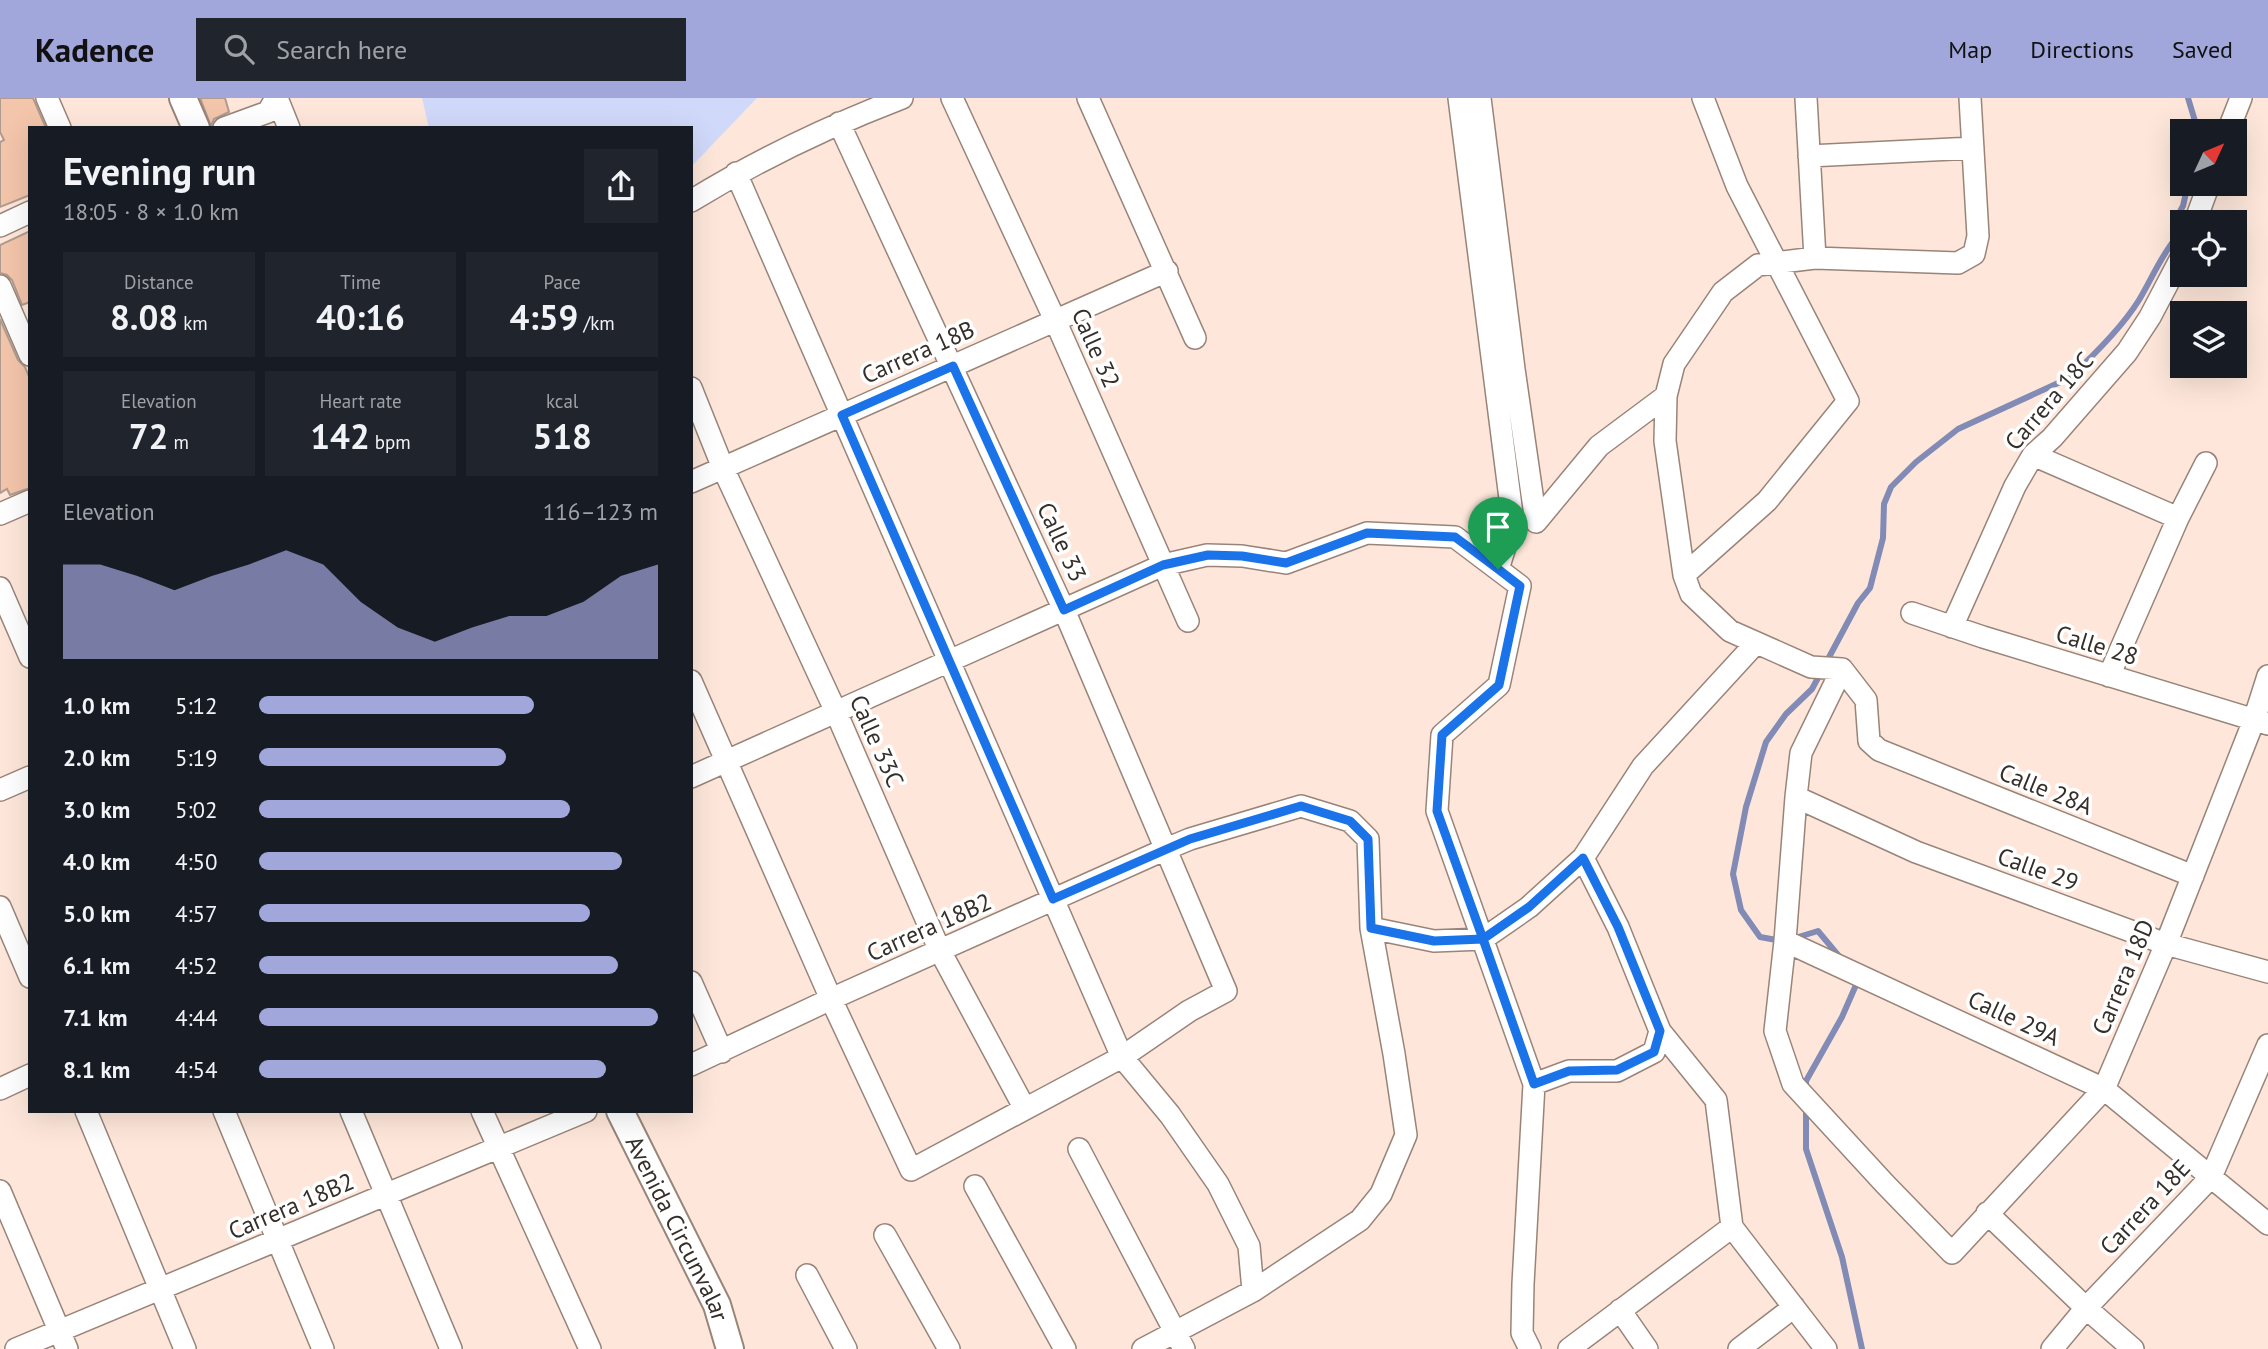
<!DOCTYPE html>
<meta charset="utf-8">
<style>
:root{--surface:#171b24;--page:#20242c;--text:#f1f3f6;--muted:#9ea1a6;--accent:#a1a6db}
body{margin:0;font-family:"PT Sans",sans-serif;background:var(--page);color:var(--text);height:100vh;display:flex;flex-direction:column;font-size:26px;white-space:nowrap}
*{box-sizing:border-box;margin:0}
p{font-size:23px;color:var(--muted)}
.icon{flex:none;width:38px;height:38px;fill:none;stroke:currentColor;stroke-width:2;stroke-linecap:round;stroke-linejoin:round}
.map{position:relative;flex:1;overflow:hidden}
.side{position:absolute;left:28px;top:28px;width:665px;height:987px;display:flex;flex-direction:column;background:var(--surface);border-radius:0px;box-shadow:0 7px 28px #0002}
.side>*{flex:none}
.needle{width:46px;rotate:46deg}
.controls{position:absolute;left:2170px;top:21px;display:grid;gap:14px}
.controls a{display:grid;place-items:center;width:77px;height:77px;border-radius:0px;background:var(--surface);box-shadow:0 7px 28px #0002;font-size:35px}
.pin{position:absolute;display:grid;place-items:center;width:60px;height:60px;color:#fff;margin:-72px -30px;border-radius:50% 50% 50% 0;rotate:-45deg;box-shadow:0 0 7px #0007}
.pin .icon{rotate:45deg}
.round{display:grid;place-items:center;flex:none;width:74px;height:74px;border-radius:0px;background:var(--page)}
.overview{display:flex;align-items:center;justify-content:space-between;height:119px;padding:0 35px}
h1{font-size:38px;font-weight:600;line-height:52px}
.metrics{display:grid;grid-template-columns:repeat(3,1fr);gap:10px;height:119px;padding:7px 35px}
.metrics div{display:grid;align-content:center;border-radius:0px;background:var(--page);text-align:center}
.metrics b{font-size:35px;font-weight:600}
.metrics small{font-size:19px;font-weight:400}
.metrics p{font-size:19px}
.chart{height:196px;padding:14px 35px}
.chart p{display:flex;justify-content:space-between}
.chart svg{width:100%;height:126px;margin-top:7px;fill:var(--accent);opacity:.7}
ul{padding:0 35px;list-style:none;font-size:23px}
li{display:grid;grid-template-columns:112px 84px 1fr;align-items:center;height:52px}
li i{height:18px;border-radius:9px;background:var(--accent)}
header{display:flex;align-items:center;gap:42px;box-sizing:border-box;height:98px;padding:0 35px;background:var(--accent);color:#111}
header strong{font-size:33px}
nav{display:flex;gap:38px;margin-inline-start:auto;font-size:24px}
.search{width:490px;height:63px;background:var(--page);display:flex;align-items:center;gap:18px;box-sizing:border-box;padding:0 24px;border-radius:0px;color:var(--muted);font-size:26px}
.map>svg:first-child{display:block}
</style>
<header>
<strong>Kadence</strong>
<div class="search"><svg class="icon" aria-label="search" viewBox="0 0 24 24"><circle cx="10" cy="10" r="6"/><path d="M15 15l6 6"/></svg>Search here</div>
<nav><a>Map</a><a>Directions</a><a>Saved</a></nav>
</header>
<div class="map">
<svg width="2268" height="1251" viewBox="0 0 2268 1251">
<rect width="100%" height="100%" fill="#fee7da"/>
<path fill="#d1d9fa" d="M422 0H757L691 69V30H429Z"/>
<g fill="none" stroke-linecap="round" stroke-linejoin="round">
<path stroke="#818bb5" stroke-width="6" d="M2188 0 2198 33
M1795 840 1818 833 1843 863
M1782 843 1760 839 1741 812 1733 776 1746 709 1766 644 1786 616 1812 591 1858 505 1870 490 1883 440 1884 406 1891 389 1916 364 1958 331 2069 280C2093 258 2121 231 2139 202 2151 182 2160 160 2175 141L2174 124 2183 108 2188 86
M1806 991V983L1842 919 1856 887 1853 881
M1806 1008V1051L1842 1159 1862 1251"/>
</g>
<path fill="#f3c5ab" stroke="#b19b8f" stroke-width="2" d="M0 0H33L46 30H30V97L0 109V44L4 42 0 34Z
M200 0H225L229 14 214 21 211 28Z
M30 133V204L22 207 12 182 7 177 0 175V147Z
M0 221 18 262 25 269 30 281V390L10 397 7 391 0 395Z"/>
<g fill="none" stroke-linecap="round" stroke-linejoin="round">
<g stroke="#998479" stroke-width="24">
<path id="minor" d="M47 0 60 30
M277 0 289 30
M952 0 1055 222 1188 523
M1088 0 1195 240
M1459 0 1513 424 1498 471
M1480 0 1514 271 1536 424 1599 348 1666 298
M1806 0 1815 160
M1970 0 1978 138 1974 156 1958 165 1815 160 1758 167 1723 194 1674 266 1666 298 1665 343 1684 477 1691 496 1730 533 1811 569 1842 571 1866 602 1869 643 1879 652 2193 778
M224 30 268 14 276 0
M2228 33 2241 0
M1809 58 1973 50
M736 75 1122 959 1170 1017 1218 1086 1249 1148 1253 1193
M691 103C758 62 829 28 902 0
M2195 124 2209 86
M0 128 30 114
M0 188 30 257
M691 290 723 370 836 614 940 853 1025 1011
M2033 357 2178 420
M691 384 1167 173
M0 416 30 403
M1684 477 1767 403 1848 303 1737 88 1703 0
M0 490 30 559
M1912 515 1983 539 2268 626
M1952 529 2015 388 2033 357 2052 340 2127 254 2150 219 2182 158
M1842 571 1801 655 1796 699 1785 843 1775 933 1793 986 1885 1086 1952 1155 2104 991 2166 846 2254 622 2268 578
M2109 578 2178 420 2206 365
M691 583 831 901 911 1072 1122 959 1189 913 1226 893 1064 512 839 25
M691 679 1163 467 1207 457 1242 458 1286 465 1367 435 1455 439 1520 488 1499 587 1442 637 1437 713 1534 986 1523 1186 1522 1235 1530 1251
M0 692 30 679
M1796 699 1916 754 2166 846 2268 874
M0 809 30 879
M1785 843 2104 991 2268 1126
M691 884 722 954
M1660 933 1716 1002 1732 1129 1826 1251
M691 967 831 901 1166 751 1190 741 1301 708 1350 723 1368 741 1371 830 1434 843 1483 841 1529 809 1583 760 1643 668 1756 545
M1534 986 1569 973H1617L1654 954 1660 933 1618 829 1583 760
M0 991 30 977
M86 1013 185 1251
M224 1013 323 1251
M351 1013 451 1251
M482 1013 590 1251
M1079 1051 1184 1251
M975 1088 1065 1251
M0 1093 67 1251
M1987 1115 2086 1210 2133 1251
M885 1137 949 1251
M807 1177 846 1251
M1620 1212 1647 1251
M16 1251 586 1013
M1143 1251 1253 1193 1360 1122 1381 1096 1406 1037 1394 956 1371 830
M1569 1251 1732 1129
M1739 1251 1794 1209
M2052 1251 2086 1210 2211 1079 2268 947"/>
</g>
<g stroke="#998479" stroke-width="30">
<g id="major">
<path d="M183 0 196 30"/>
<path id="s1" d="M620 1013 717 1207 730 1251"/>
</g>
</g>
<use href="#minor" stroke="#fff" stroke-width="21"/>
<use href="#major" stroke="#fff" stroke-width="26"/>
</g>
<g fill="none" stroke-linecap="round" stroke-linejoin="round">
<g stroke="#fff" stroke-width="14">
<path id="route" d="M1498 471 1455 439 1367 435 1286 465 1242 458 1208 457 1163 467 1064 512 953 268 842 317 1053 801 1190 741 1301 708 1350 723 1368 741 1371 830 1434 843 1483 841 1534 986 1569 973 1617 972 1654 954 1660 933 1618 829 1583 760 1529 809 1483 841 1437 713 1442 637 1499 587 1520 488 1498 471"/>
</g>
<use href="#route" stroke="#1a73e8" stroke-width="9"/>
</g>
<g text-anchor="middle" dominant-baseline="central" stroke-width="7" stroke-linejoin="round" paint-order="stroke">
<g font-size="24" fill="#362e29" stroke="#fff">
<text transform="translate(1096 250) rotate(66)">Calle 32</text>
<text transform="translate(918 254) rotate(-24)">Carrera 18B</text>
<text transform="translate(2049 303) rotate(-49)">Carrera 18C</text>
<text transform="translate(1062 444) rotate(65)">Calle 33</text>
<text transform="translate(2097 547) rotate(17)">Calle 28</text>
<text transform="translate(877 643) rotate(66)">Calle 33C</text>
<text transform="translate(2046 691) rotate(22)">Calle 28A</text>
<text transform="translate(2038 771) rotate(20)">Calle 29</text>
<text transform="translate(929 829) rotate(-24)">Carrera 18B2</text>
<text transform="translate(2123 879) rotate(-67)">Carrera 18D</text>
<text transform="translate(2014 920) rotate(25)">Calle 29A</text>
<text transform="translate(291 1108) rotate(-23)">Carrera 18B2</text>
<text transform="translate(2145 1109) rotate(-47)">Carrera 18E</text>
<text stroke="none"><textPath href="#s1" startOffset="131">Avenida Circunvalar</textPath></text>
</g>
</g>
</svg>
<div class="controls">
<a><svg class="needle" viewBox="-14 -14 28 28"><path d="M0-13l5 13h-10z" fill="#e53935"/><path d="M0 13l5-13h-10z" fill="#9ea1a6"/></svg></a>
<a><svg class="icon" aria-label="locate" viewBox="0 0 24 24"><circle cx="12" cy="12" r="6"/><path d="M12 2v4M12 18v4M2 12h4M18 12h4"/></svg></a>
<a><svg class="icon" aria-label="layers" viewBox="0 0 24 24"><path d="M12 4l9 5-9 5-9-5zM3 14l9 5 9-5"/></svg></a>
</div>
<div class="pin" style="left:1498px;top:471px;background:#1e9e55"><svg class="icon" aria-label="arrive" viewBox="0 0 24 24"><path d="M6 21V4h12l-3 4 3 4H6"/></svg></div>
<section class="side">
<div class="overview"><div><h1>Evening run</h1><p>18:05 · 8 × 1.0 km</p></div><a class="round"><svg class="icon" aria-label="share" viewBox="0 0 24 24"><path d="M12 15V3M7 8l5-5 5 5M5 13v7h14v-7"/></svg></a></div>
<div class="metrics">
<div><p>Distance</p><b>8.08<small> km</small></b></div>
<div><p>Time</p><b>40:16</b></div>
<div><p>Pace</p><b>4:59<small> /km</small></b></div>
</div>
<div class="metrics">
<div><p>Elevation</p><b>72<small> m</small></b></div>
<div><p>Heart rate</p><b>142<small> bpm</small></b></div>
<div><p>kcal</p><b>518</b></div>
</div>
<div class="chart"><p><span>Elevation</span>116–123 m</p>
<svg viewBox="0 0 160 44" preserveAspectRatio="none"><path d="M0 44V11L10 11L20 15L30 20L40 15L50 11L60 6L70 11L80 24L90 33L100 38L110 33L120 29L130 29L140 24L150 15L160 11V44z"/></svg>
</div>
<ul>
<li><b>1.0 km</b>5:12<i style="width:69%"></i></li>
<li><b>2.0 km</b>5:19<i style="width:62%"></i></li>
<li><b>3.0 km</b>5:02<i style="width:78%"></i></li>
<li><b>4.0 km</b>4:50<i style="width:91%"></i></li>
<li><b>5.0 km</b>4:57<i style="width:83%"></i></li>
<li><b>6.1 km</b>4:52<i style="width:90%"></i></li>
<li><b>7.1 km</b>4:44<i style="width:100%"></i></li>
<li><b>8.1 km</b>4:54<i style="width:87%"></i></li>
</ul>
</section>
</div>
